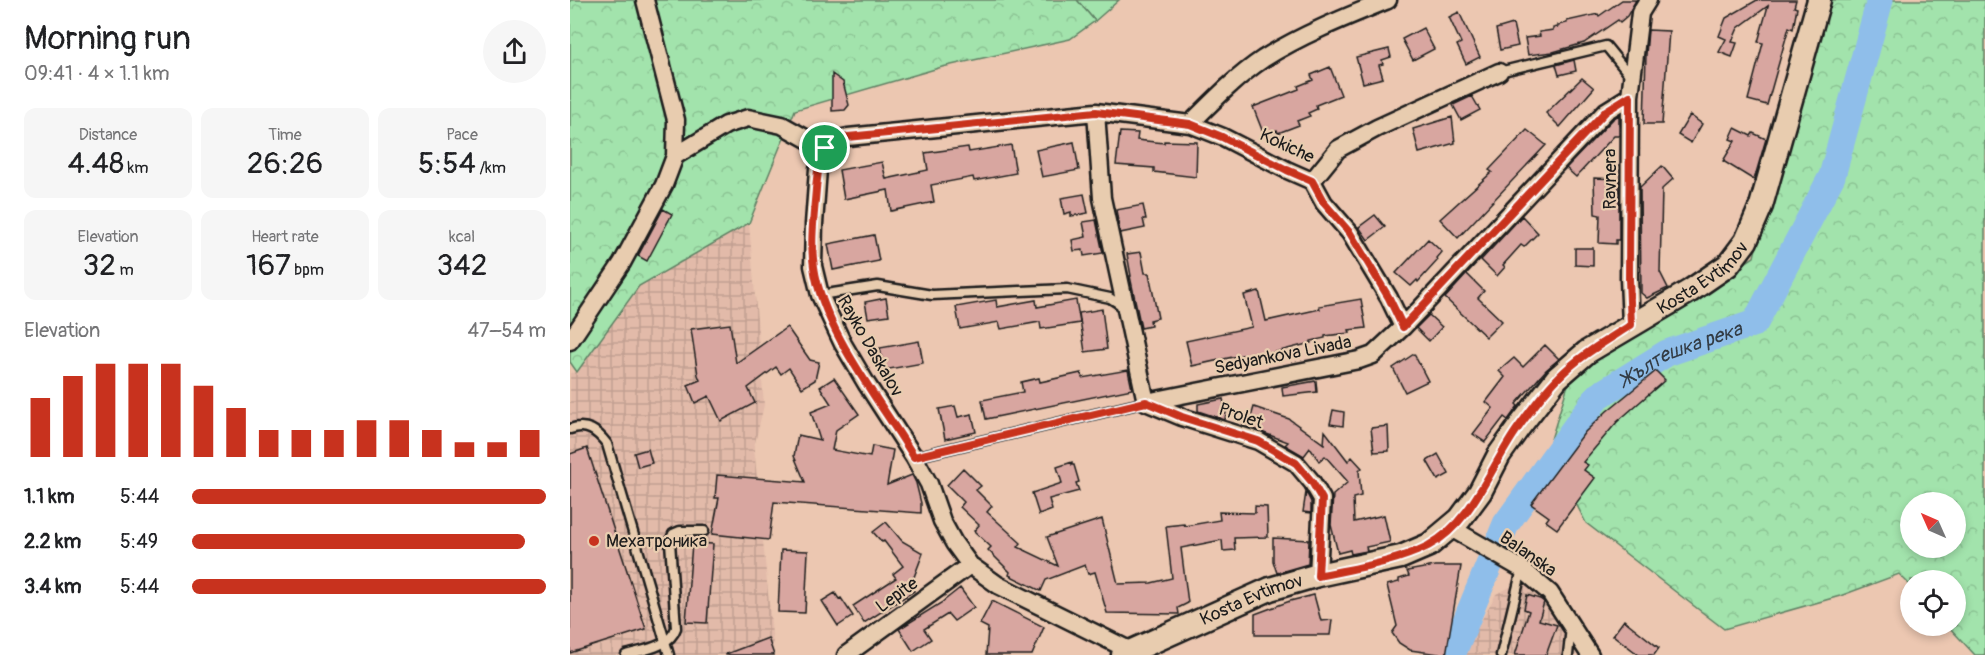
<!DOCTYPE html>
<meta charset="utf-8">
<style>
:root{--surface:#fff;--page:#f6f6f6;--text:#202124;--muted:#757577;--accent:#c8321e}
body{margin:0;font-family:Pangolin,sans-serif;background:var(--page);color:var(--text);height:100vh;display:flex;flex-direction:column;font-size:22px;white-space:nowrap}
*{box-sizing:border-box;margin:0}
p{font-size:20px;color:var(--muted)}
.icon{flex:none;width:33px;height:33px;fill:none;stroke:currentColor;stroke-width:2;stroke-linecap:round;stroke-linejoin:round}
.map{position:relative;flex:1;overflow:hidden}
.side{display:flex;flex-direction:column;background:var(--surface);width:570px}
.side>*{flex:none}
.needle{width:39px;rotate:315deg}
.controls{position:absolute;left:1330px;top:492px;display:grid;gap:12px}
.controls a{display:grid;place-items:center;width:66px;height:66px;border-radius:50%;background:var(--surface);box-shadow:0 3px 9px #0003;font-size:30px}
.pin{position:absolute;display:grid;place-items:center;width:51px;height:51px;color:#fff;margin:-26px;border:3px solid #fff;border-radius:50%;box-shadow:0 2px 6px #0007}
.round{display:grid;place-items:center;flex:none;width:63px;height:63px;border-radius:32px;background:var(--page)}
.headline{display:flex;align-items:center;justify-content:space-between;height:102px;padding:0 24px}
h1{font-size:33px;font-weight:600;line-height:45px}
.figures{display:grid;grid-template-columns:repeat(3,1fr);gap:9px;height:102px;padding:6px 24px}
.figures div{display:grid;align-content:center;border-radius:12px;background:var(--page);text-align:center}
.figures b{font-size:30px;font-weight:600}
.figures small{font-size:16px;font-weight:400}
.figures p{font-size:16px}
.chart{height:168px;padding:12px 24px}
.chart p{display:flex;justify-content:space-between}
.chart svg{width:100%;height:108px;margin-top:6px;stroke:var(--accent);stroke-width:6}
ul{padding:0 24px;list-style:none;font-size:20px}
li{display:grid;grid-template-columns:96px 72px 1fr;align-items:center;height:45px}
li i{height:15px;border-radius:8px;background:var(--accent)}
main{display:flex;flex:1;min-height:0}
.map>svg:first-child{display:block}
</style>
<main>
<section class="side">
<div class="headline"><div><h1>Morning run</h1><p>09:41 · 4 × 1.1 km</p></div><a class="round"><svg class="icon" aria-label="share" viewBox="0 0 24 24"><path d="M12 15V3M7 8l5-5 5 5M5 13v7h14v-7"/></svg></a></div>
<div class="figures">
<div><p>Distance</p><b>4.48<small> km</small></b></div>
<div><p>Time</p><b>26:26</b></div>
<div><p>Pace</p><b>5:54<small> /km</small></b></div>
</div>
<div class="figures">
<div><p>Elevation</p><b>32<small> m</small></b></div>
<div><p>Heart rate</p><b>167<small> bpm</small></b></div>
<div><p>kcal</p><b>342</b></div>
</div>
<div class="chart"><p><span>Elevation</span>47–54 m</p>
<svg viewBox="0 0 160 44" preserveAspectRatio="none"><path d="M5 44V20M15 44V11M25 44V6M35 44V6M45 44V6M55 44V15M65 44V24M75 44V33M85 44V33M95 44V33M105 44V29M115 44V29M125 44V33M135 44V38M145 44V38M155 44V33"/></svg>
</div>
<ul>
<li><b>1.1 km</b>5:44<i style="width:100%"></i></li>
<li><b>2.2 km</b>5:49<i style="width:94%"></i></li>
<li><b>3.4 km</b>5:44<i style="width:100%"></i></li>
</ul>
</section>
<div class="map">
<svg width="1415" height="655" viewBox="0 0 1415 655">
<defs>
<pattern id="industrial-grid" width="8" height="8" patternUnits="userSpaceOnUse" patternTransform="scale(1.5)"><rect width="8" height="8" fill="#e2baa9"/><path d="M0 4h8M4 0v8" fill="none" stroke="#c19f91"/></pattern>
<pattern id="grass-tufts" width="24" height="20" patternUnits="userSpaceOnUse" patternTransform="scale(1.5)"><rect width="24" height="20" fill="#a2e3ac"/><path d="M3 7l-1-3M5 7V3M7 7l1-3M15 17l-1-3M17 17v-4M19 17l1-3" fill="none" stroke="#8bc293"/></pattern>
<pattern id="forest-crowns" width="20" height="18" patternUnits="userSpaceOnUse" patternTransform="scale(1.5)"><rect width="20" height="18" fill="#a2e3ac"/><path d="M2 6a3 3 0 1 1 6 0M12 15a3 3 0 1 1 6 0" fill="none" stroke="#8bc293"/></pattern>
</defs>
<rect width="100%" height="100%" fill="#ecc7b1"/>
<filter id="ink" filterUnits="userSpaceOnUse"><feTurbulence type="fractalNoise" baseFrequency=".0167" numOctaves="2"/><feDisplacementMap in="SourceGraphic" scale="12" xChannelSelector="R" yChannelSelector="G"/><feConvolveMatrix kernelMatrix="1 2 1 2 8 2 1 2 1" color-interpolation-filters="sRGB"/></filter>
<g filter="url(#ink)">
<path fill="url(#industrial-grid)" d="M179 223 194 405 184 447 204 655H0V373L7 372 69 286Z
M951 582 985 614 1006 655H892L926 594Z"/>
<path fill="url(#grass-tufts)" stroke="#5f8064" stroke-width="1.5" d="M507 0H549L525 21Z"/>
<path fill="url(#forest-crowns)" stroke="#5f8064" stroke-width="1.5" fill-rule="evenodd" d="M0 0H507L525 21 500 39 372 67 225 110 179 223 69 286 7 372 0 362Z
M1249 0H1415V655H1405L1378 626H1386V580H1341V586L1329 574 1270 596 1154 629 1016 523 978 449 1001 375 1184 257 1219 104ZM1341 502H1386V548H1341Z"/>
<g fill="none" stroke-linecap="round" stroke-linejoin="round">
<path stroke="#8fbeea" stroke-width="27" id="s1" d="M882 655 936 524 1028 396 1097 353 1185 323 1262 176 1310 0"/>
</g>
<path fill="#d8a6a0" stroke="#1c1c1c" stroke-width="1.5" d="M1052 0H1066L1057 16 1050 22 1048 20 1014 43 983 52 958 55 955 38 970 36 969 32 983 30V28L988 27V25L997 23V21L1028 14 1029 16Z
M1187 0H1226L1224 7 1227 8 1223 29 1219 27 1197 105 1178 100 1193 43 1188 42 1198 6 1168 28 1162 42 1167 43 1162 57 1149 52 1156 39 1149 36 1156 18Z
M889 12 910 57 896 64 887 45 891 43 879 17Z
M943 24 948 46 930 50 926 29Z
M853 28 864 49 843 60 832 39Z
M1078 30 1099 31 1092 124H1074L1076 55Z
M819 49 821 57 812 60 813 64 809 65 813 78 793 83 786 57Z
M1004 60 1006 71 989 75 986 65Z
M760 67 771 95 746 105 747 109 738 113 740 116 727 121 729 125 708 133 707 130 694 135 683 107 729 89 728 86 743 80 741 75Z
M262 74 273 82 279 105 275 110 262 111Z
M1012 78 1024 88 990 127 976 113Z
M902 96 910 110 891 120 883 105Z
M1049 115V136H1044L1006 177 996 168 1043 119Z
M1120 115 1132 124 1121 143 1108 135Z
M882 117 885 143 849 153 843 129Z
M1165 128 1181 136 1183 133 1196 139 1184 180 1153 161 1165 141 1160 139Z
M957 130 976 145 888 238 870 219 922 172 919 170Z
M550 132 568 133 567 140 594 143V141L627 142 626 177 584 172V168L546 165Z
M504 142 509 170 472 177 466 150Z
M441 145 446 173 404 181 403 177 361 185 364 202 321 211 318 190 274 199 269 170 312 162 316 179 358 170 355 153 398 147 399 152Z
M1092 166 1103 179 1092 189 1090 272 1098 288 1077 298 1071 293 1070 187Z
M1024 178 1049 179V240H1046V244L1029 243 1030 215 1025 214Z
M514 194 518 213 501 216V212L494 214 491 198Z
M573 205 576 219H573L575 228 550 233 546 210Z
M93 209 102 214 77 261 68 256Z
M805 215 815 227 798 240 789 227Z
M952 216 968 233 954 247 951 245 933 265 935 267 927 276 911 260Z
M526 220 533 253 514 256 513 250 504 251 502 240 516 237 513 222Z
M304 235 309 261 263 270 258 244Z
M858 239 872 252 867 258 868 260 848 282 847 280 841 286 826 273Z
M1005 248H1023V266L1005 265Z
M571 252 575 273H579L588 318 580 320 581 326 571 328 560 276H561L557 254Z
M897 274 914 291 908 298 932 321 916 337 875 298Z
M689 291 696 321 750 309 749 306 791 299 796 328 779 330 780 333 755 336V338L741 341V343L698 354 673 360 672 355 622 366 616 341 682 327 674 295Z
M316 298 319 315 298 318 295 302Z
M426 300 427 307 466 300 467 307 506 300 510 323 471 329 470 322 431 329 429 322 390 329 386 307Z
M532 309 537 349 515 352 509 313Z
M859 315 872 327 859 341 846 328Z
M160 324 166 363 217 327 240 360 249 362 245 380 232 388 219 368 211 374 206 367 178 388 185 403 151 421 139 396 125 403 118 385 130 380 128 375 121 329Z
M349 341 353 363 314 370 310 348Z
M975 345 989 359 976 370 946 404 948 406 938 420 934 417 915 442 903 434 923 408 916 402 935 377 929 371 944 358 953 367Z
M844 354 858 381 835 392 823 368Z
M558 370 562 389 416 419 412 400 453 392 451 382 469 378 470 382 511 373 512 378Z
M1086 371 1095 380 1047 422 1013 462 1018 465 1014 470 1025 478 987 529 976 521 979 517 961 504 1015 432 1037 411Z
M264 378 289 414 266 430 262 450 300 457 302 446 323 450 317 485 342 475 346 483 351 503V513L204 502 199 540 142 534 149 498H145L147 475 235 482 224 456 228 435 250 440 241 412 261 404 250 387Z
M746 381 747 392 713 396 712 387Z
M653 399 656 412 655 420 628 411V404Z
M385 406 388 417 402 414 406 432 375 439 369 409Z
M684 407 719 419 754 444 755 431 778 461 782 457 792 468 789 471 791 496 783 498 784 522 814 515 820 542 796 547 797 551 781 554 780 550 768 553 761 525 763 495 778 482 755 456 749 461 740 448 734 456 715 445 718 442 678 427Z
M763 410 774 412 773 426 760 424Z
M818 426 819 451 804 452 801 428Z
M17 448 76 629 0 653V454Z
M78 449 82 463 68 467 64 453Z
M868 454 879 474 868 480 857 461Z
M502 462V465H504L509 482 506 483 509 491 479 499 482 510 469 515 462 493 492 483 487 467Z
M393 468 411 486 406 490 422 506 417 512 451 543 448 547 488 566 477 537 532 519 548 584 581 583 602 578 596 526 614 524 615 526 650 520 649 512 685 513V506L697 507 698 537 664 538 665 550 653 551 652 540 611 548 618 603 608 608 609 614 537 613 525 572 518 574 515 565 476 580 471 591 439 575 440 572 418 550 421 547 404 531 409 525 390 507 394 502 377 485Z
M736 492 741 502V513L733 512Z
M316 522 332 541 353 553 341 585 344 591 294 623 283 606 326 578 323 574 333 566 314 541 312 542 303 532Z
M703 538 739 540 738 564 707 573 703 561Z
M122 543 143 544 137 623 116 622Z
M211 550 238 551 235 613 208 612Z
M865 566H891L876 655 840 650 829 643 822 633 827 626 817 585 829 582V579L839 576 837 571Z
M390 588 404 607 384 621 378 614 354 629 361 639 343 651 329 629 371 603Z
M265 593 269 599 271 598 283 616 268 626 252 601Z
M744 595 751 621 762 620 760 635H685V614L720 601Z
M957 595 970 599 974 602 969 620 987 625 976 655H945L959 611 954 609Z
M422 601 474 627 462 655H416L418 628 410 624Z
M1054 620 1089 648 1084 655H1069L1043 635Z
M198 638 204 655H156V654Z"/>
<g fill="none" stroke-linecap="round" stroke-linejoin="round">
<g stroke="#1c1c1c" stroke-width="13">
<path id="lane" d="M929 72 1036 46 1062 78
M250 295 308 286 362 295 497 289 540 298 554 307
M0 429C17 423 27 431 37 444L99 655
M344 457 576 402
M56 655C73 650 100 647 106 628L100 542 103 534 110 531H134
M931 655 952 569
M998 655 1001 627"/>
</g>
<g stroke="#1c1c1c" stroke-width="21">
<path id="street" d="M526 112 532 198 576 402
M620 124C643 101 666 77 693 59 731 35 776 17 818 0
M105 156 156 125 178 118 212 125 255 149
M742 181 768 149 807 128 929 72
M742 181 754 203 780 233 819 298 833 327
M1061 325 1059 279 1060 96 1070 13 1078 0
M0 341 52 263 94 185 105 156 106 120 75 0
M576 402 789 360 803 355 833 327 1036 111 1060 96
M576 402 612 417 688 441 726 463 742 482 752 499 748 575
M881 528 952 569 980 593 1020 655
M559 650 428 585 400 565 384 543 372 521 359 484 344 457 296 383 273 344 250 295 243 266 244 224 248 169 255 149 265 140 278 137 526 112 620 124 653 137 717 170 742 181
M276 655 400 565"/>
</g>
<g stroke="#1c1c1c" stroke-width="27">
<g id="secondary">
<path id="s2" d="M553 655 700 589 748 575 831 557 859 545 890 519 910 492 929 455 949 427 987 378 1017 352 1120 291 1158 265 1176 241 1191 206 1249 0"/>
</g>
</g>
<use href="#lane" stroke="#e8ccaf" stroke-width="8"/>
<use href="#street" stroke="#e8ccaf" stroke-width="16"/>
<use href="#secondary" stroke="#e8ccaf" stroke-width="22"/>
</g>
</g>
<g fill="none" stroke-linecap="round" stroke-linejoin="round" filter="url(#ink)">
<g stroke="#fff" stroke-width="12">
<path id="route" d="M1060 96 1059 279 1061 325C1036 341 1009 356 988 378 973 393 960 411 948 428 920 467 903 522 858 546 824 563 785 568 748 576L752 499 742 482 726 463 688 441 612 417 576 402 344 457C311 402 253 331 244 267 240 242 244 215 246 189 249 161 248 145 278 137L526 112 620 124 652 137 717 170 742 181 754 203 780 233 819 298 833 327 1036 111Z"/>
</g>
<use href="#route" stroke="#c8321e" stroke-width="8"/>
</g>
<circle fill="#c8321e" stroke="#e8ccaf" stroke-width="2" cx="24" cy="541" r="6"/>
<g text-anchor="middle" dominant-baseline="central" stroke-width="4.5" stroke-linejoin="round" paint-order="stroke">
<g font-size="18" fill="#1c1c1c" stroke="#e8ccaf">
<text transform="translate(717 146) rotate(25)">Kokiche</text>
<text transform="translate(1040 179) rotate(-90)">Ravnera</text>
<text stroke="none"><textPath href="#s2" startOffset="716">Kosta Evtimov</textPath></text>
<text transform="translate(300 346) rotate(60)">Rayko Daskalov</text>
<text transform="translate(713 355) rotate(-11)">Sedyankova Livada</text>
<text transform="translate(671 416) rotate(19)">Prolet</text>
<text transform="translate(958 554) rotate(35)">Balanska</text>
<text transform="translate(327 595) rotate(-36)">Lepite</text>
<text stroke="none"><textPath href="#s2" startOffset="140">Kosta Evtimov</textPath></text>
</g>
<g font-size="18" fill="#1c1c1c" stroke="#e8ccaf" text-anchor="start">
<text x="36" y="541">Мехатроника</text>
</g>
<g font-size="20" font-style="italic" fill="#333c45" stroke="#e8ccaf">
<text stroke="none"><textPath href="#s1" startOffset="393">Жълтешка река</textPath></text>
</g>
</g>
</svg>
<div class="controls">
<a><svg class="needle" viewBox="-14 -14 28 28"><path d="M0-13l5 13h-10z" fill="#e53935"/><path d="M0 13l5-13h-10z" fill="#757577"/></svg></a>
<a><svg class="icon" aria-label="locate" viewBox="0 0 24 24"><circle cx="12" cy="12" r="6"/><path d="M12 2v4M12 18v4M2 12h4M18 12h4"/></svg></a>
</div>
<div class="pin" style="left:255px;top:148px;background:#1e9e55"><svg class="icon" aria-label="arrive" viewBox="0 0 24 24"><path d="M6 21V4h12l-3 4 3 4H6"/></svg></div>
</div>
</main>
